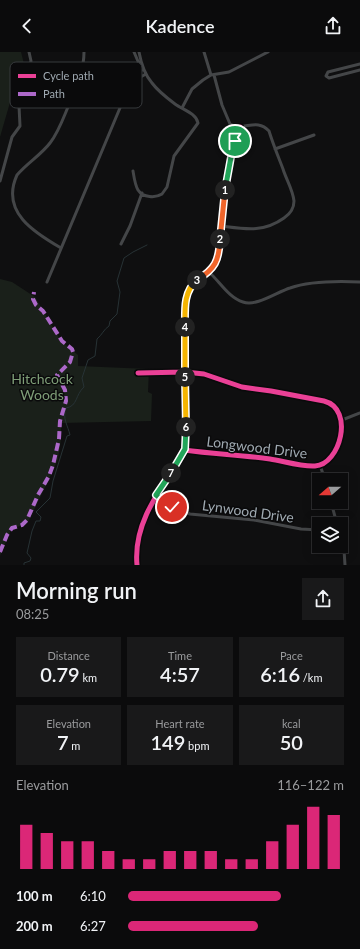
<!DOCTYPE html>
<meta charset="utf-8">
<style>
:root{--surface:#0b0b0c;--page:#19191a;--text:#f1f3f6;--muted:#9a9b9d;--line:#2b2b2d;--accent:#db2777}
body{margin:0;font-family:Lato,sans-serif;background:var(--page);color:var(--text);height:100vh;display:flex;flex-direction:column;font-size:15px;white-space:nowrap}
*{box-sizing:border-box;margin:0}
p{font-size:13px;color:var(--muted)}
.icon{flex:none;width:22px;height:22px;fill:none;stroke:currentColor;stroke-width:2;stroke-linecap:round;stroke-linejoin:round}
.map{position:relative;height:513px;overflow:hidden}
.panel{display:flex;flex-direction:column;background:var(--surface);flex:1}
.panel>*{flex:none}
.needle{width:26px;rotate:250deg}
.tools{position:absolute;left:312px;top:421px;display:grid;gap:8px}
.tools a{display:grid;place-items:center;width:36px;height:36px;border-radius:0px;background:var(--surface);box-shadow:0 2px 10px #0003,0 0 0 1px var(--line);font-size:20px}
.pin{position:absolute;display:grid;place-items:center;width:34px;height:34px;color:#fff;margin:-17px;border:2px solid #fff;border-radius:50%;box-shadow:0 1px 4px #0007}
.km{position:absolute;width:20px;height:20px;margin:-10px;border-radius:50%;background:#222;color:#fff;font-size:11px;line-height:20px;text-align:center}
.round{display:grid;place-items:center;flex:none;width:42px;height:42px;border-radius:0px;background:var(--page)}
.head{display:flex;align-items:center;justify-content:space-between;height:68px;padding:0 16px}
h1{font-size:22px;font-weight:600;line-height:30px}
.figures{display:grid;grid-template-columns:repeat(3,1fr);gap:6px;height:68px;padding:4px 16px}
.figures div{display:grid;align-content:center;border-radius:0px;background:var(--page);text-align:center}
.figures b{font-size:20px;font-weight:600}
.figures small{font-size:11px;font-weight:400}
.figures p{font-size:11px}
.chart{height:112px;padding:8px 16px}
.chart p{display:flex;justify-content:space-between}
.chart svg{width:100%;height:72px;margin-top:4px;stroke:var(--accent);stroke-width:6}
ul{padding:0 16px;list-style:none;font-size:13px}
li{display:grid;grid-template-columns:64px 48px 1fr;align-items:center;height:30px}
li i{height:10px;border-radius:5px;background:var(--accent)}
header{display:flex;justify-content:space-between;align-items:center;height:52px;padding:0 16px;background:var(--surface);font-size:18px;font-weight:600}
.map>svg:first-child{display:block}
</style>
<header><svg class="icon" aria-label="back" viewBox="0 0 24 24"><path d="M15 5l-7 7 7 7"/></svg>Kadence<svg class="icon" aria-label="share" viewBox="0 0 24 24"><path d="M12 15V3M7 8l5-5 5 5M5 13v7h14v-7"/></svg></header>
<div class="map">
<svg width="360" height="513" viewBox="0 0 360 513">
<rect width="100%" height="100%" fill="#0f0f10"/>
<path fill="#1a201a" d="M0 0H21L24 12 13 40 0 85Z
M0 227 12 230 35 245 61 289 78 303V314L149 317 148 340 152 342 151 369 61 371V387L58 407 50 425 28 470 11 478 0 504Z"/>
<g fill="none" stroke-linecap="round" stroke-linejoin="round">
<path stroke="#273235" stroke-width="1" d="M24 513V511L30 509 31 506 27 501 32 479 36 469H40L41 465 36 460 50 446 53 429 67 384 70 383C68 374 62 366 66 356 78 354 75 343 84 335L82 326 88 308 95 304 97 287C102 283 104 277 109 274L110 269 117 262 120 240 117 229 124 206 133 200 147 193"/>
<path stroke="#444648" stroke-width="3" d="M134 0 140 14 143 18
M204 0 211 23
M360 12 328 20 326 24 329 26 360 18
M214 23 222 53 230 72C244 80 256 65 269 79 273 92 278 104 283 117 286 127 293 138 294 149 294 157 290 162 284 166 263 181 245 177 221 174
M182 56 192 37 203 28 211 23 229 20 268 0
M275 97 314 83
M133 119C134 125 135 133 138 138 143 146 156 146 162 142L167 135 174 104 198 71C196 61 183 58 175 52 167 46 158 39 152 31 145 23 141 11 139 0
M0 129 12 85 20 74 19 54 26 42 27 22 31 9 29 0
M121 192 130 174 142 141
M61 196C35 181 0 160 17 123 27 111 41 103 50 91 58 81 63 67 68 55 75 37 84 20 84 0
M209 220C220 230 229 246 243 250 256 255 277 240 290 236 310 229 339 229 360 230
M47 230 125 44 135 28 146 22
M138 321 185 320 204 322 242 335 271 339 324 349C355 357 340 413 315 414 302 415 283 409 270 407 241 403 213 402 184 398
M342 368 360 361
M320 413 325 428
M156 443 176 457 190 462 254 468 301 477 319 478
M331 450 337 472
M341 486 344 498 345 513
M137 513C133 471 160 438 182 404 188 392 186 376 186 362 185 333 184 304 185 276 185 265 184 252 187 242 192 226 211 224 218 206L228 117 240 75"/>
<path stroke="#ac68c9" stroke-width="4" stroke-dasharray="8 4" stroke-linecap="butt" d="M0 500 7 483 12 476 22 473 27 468 38 443 49 424 53 413 59 387 60 369 66 349 65 338 57 323 70 310 73 300 72 297 62 289 43 259 36 253 33 247 34 240"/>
<g stroke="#0a0a0b" stroke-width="8">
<path id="cycleway" d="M138 321 185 320 204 322 242 335 271 339 324 349C355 357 340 413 315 414 302 415 283 409 270 407 241 403 213 402 184 398
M137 513C133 471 160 438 182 404 188 392 186 376 186 362 185 333 184 304 185 276 185 265 184 252 187 242 192 226 211 224 218 206L228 117 240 75"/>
</g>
<use href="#cycleway" stroke="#ea4096" stroke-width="5"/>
</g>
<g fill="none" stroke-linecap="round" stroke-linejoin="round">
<g stroke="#fff" stroke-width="8">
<path id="split-1" d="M225 138 231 105 235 89"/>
</g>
<g stroke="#fff" stroke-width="8">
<path id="split-2" d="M220 187 225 138"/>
</g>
<g stroke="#fff" stroke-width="8">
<path id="split-3" d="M197 228C215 217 219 209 220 187"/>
</g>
<g stroke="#fff" stroke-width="8">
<path id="split-4" d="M185 275C185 258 183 240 197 228"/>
</g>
<g stroke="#fff" stroke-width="8">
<path id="split-5" d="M185 275V325"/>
</g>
<g stroke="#fff" stroke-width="8">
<path id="split-6" d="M185 325 186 375"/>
</g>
<g stroke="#fff" stroke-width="8">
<path id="split-7" d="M171 421 185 397 186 375"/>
</g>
<g stroke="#fff" stroke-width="8">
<path id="split-8" d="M171 421 156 443 172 455"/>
</g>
<use href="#split-1" stroke="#22a559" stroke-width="5"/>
<use href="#split-2" stroke="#f0652b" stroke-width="5"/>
<use href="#split-3" stroke="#f0652b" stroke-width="5"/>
<use href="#split-4" stroke="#f5b400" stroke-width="5"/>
<use href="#split-5" stroke="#f5b400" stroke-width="5"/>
<use href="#split-6" stroke="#f5b400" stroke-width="5"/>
<use href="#split-7" stroke="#22a559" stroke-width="5"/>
<use href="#split-8" stroke="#22a559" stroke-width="5"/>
</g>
<g text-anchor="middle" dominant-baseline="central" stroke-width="3" stroke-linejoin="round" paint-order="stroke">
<g font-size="14" fill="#7e9d77" stroke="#0a0a0b">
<text x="42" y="326">Hitchcock<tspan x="42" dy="16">Woods</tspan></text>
</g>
<g font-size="14" fill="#a0aab2" stroke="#0a0a0b">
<text transform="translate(257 395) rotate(7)">Longwood Drive</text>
<text transform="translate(248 459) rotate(8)">Lynwood Drive</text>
</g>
</g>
<rect x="10" y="10" width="132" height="46" rx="6" fill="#0a0a0b" stroke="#373a3d" stroke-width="1"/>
<rect x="18" y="22" width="18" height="4" fill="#ea4096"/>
<rect x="18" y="40" width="18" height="4" fill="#ac68c9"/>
<g font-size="11" fill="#a0aab2">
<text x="43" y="28">Cycle path</text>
<text x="43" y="46">Path</text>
</g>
</svg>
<div class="tools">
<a><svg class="needle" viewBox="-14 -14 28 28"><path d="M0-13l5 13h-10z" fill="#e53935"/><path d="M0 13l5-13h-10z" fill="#9a9b9d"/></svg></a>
<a><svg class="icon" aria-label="layers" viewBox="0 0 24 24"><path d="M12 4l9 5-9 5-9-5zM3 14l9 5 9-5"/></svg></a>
</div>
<div class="pin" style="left:235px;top:89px;background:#1e9e55"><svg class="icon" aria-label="arrive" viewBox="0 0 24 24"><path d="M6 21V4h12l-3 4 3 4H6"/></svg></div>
<div class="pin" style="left:172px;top:455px;background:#d93025"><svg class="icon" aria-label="check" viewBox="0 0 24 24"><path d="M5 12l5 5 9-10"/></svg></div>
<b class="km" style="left:225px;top:138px">1</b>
<b class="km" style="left:220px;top:187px">2</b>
<b class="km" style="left:197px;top:228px">3</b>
<b class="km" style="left:185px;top:275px">4</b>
<b class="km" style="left:185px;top:325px">5</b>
<b class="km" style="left:186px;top:375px">6</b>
<b class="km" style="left:171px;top:421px">7</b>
</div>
<section class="panel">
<div class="head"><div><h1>Morning run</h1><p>08:25</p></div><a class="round"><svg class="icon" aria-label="share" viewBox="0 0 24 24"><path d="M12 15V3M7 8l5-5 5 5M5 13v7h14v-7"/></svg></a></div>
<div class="figures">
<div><p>Distance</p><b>0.79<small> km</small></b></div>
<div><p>Time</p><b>4:57</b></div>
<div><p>Pace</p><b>6:16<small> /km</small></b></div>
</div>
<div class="figures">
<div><p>Elevation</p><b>7<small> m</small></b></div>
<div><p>Heart rate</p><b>149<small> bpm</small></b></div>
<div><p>kcal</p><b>50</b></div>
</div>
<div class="chart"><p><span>Elevation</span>116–122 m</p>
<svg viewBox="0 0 160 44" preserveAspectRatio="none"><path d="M5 44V17M15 44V22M25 44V27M35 44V27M45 44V33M55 44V38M65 44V38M75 44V33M85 44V33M95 44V33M105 44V38M115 44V38M125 44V27M135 44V17M145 44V6M155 44V11"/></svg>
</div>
<ul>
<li><b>100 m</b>6:10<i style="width:71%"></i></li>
<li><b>200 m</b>6:27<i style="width:60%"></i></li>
</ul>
</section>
